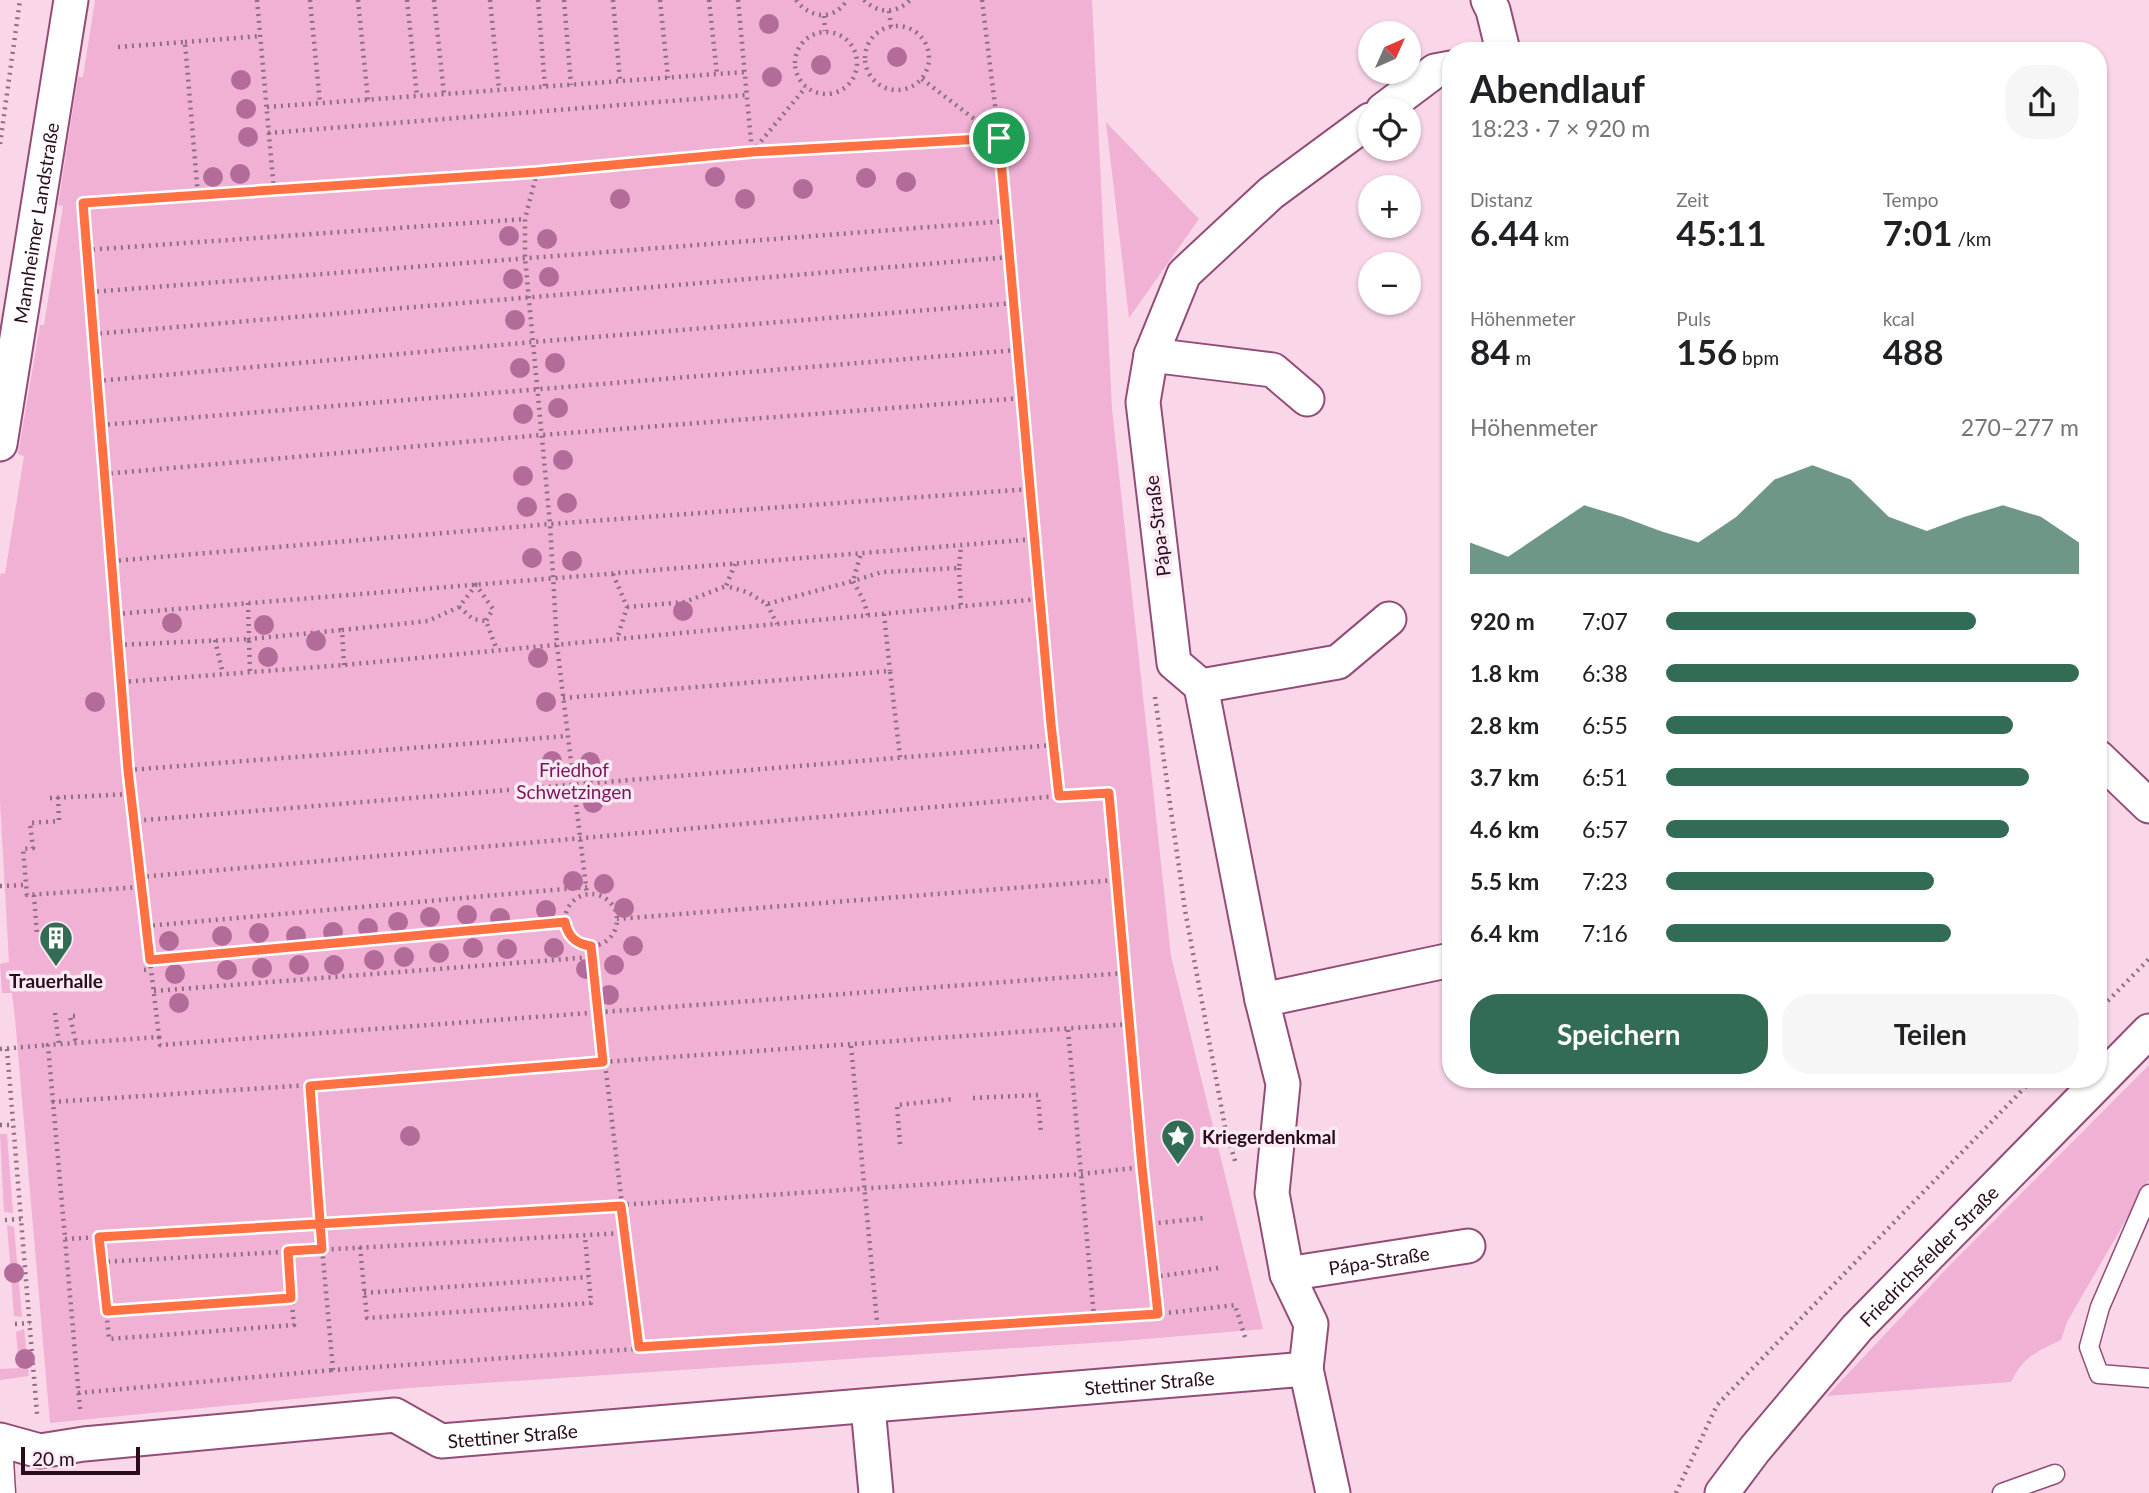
<!DOCTYPE html>
<html lang="de">
<meta charset="utf-8">
<style>
:root{--surface:#fff;--page:#f6f6f6;--text:#202124;--muted:#757577;--accent:#326c55}
body{margin:0;font-family:Lato,sans-serif;background:var(--page);color:var(--text);height:100vh;display:flex;flex-direction:column;font-size:26px;white-space:nowrap}
*{box-sizing:border-box;margin:0}
p{font-size:23px;color:var(--muted)}
.icon{flex:none;width:38px;height:38px;fill:none;stroke:currentColor;stroke-width:2;stroke-linecap:round;stroke-linejoin:round}
.map{position:relative;flex:1;overflow:hidden}
.drawer{position:absolute;left:1442px;top:42px;width:665px;height:1046px;display:flex;flex-direction:column;background:var(--surface);border-radius:28px;box-shadow:0 2px 5px #0004}
.drawer>*{flex:none}
.needle{width:46px;rotate:45deg}
.controls{position:absolute;left:1358px;top:21px;display:grid;gap:14px}
.controls a{display:grid;place-items:center;width:63px;height:63px;border-radius:50%;background:var(--surface);box-shadow:0 2px 5px #0004;font-size:35px}
.scale{position:absolute;left:21px;bottom:18px;width:119px;box-sizing:border-box;padding-left:7px;border:4px solid #290d1e;border-top:0;font-size:19px;line-height:24px;white-space:nowrap;color:#290d1e;-webkit-text-stroke:5px #fbeaf3;paint-order:stroke}
.pin{position:absolute;display:grid;place-items:center;width:60px;height:60px;color:#fff;margin:-30px;border:4px solid #fff;border-radius:50%;box-shadow:0 2px 7px #0007}
.round{display:grid;place-items:center;flex:none;width:74px;height:74px;border-radius:28px;background:var(--page)}
.summary{display:flex;align-items:center;justify-content:space-between;height:119px;padding:0 28px}
h1{font-size:38px;font-weight:700;line-height:52px}
.figures{display:grid;grid-template-columns:repeat(3,1fr);gap:10px;height:119px;padding:7px 28px}
.figures div{display:grid;align-content:center}
.figures b{font-size:35px;font-weight:700}
.figures small{font-size:19px;font-weight:400}
.figures p{font-size:19px}
.chart{height:196px;padding:14px 28px}
.chart p{display:flex;justify-content:space-between}
.chart svg{width:100%;height:126px;margin-top:7px;fill:var(--accent);opacity:.7}
.button{display:flex;gap:14px;margin-top:auto;padding:14px 28px}
.button a{flex:1;height:80px;border-radius:28px;background:var(--accent);color:#fff;font-size:28px;font-weight:700;line-height:80px;text-align:center}
.button a+a{background:var(--page);color:var(--text)}
ul{padding:0 28px;list-style:none;font-size:23px}
li{display:grid;grid-template-columns:112px 84px 1fr;align-items:center;height:52px}
li i{height:18px;border-radius:9px;background:var(--accent)}
.map>svg:first-child{display:block}
</style>
<div class="map">
<svg width="2149" height="1493" viewBox="0 0 2149 1493">
<rect width="100%" height="100%" fill="#f9d7e9"/>
<path fill="#f0b1d4" d="M95 0H1092L1112 409 1171 956 1263 1329 1122 1341 408 1388 50 1423 15 1018 12 993H2L0 964 9 962 0 801V577L1 573 5 574 24 456 18 454 40 325H44L63 206 58 205 78 77H83Z
M1106 122 1199 219 1129 318Z
M2149 1065V1180L2067 1322 2061 1340C2035 1353 2025 1355 2011 1382L1827 1396 1950 1265Z
M0 1134H7L13 1213 4 1212Z
M7 1225 14 1227 22 1317 14 1316Z
M24 1329 29 1376 0 1380V1369L19 1368 16 1332Z"/>
<g fill="none" stroke-linecap="round" stroke-linejoin="round">
<g stroke="#934c77" stroke-width="21">
<path id="lane" d="M2149 1194 2100 1307 2089 1347 2099 1374 2149 1378
M3 1442 6 1493
M2002 1493 2055 1474"/>
</g>
<g stroke="#934c77" stroke-width="37">
<g id="street">
<path d="M1488 0 1493 10 1503 51"/>
<path d="M1383 110 1435 71 1451 68"/>
<path d="M1151 355 1273 370 1307 399"/>
<path id="s1" d="M0 444 71 0"/>
<path d="M1201 686 1338 662 1389 619"/>
<path d="M2098 757 2149 806"/>
<path d="M1262 1000 1451 960"/>
<path id="s2" d="M1287 1274 1468 1246"/>
<path d="M1306 1369 1311 1324 1287 1274 1272 1193 1283 1084 1262 1000 1201 686 1174 663 1143 402 1151 355 1184 274 1271 193 1370 120"/>
<path d="M868 1407 876 1493"/>
<path id="s3" d="M0 1440 40 1451 84 1444 395 1415 441 1441 1306 1369 1333 1493"/>
<path id="s4" d="M1722 1493 1755 1449 1857 1328 2149 1031"/>
</g>
</g>
<path stroke="#8e6f81" stroke-width="4.5" stroke-dasharray="2 5" stroke-linecap="butt" d="M257 0 274 191
M310 0 320 103
M358 0 368 100
M407 0 417 96
M434 0 444 94
M490 0 499 90
M538 0 545 87
M564 0 571 85
M613 0 620 81
M660 0 668 78
M709 0 717 74
M738 0 752 152
M796 0C810 19 834 21 847 0
M864 0C878 14 896 14 910 0
M982 0 999 138
M889 11 891 27
M824 16 825 31
M865 58a32 32 0 1 1 64 0a32 32 0 1 1-64 0Z
M795 63a31 31 0 1 1 62 0a31 31 0 1 1-62 0Z
M185 42 261 36
M118 47 185 42 198 196
M922 79 999 138
M267 107 744 72
M268 133 746 95
M0 144 20 0
M752 152 806 87
M537 172 525 219V257L550 524 557 645 587 895
M86 250 525 219
M90 292 1007 221
M93 334 1010 257
M97 381 533 342 1014 303
M101 425 1017 350
M104 474 542 435 1022 398
M112 561 550 524 1030 489
M735 564 726 586 747 592 767 604 853 581 861 553
M959 568 961 607
M613 574 627 607 617 639
M248 603 249 639 342 630
M767 604 777 624
M459 607 473 619 486 621 497 650
M627 607 685 602 726 586
M116 614 1035 539
M884 614 890 671
M868 615 863 599 853 581 882 572 959 568 961 545
M215 640 223 674
M118 645 249 639 250 672
M344 665 342 630 428 621 459 607 476 585 493 609 486 621
M122 682 344 665 1039 599
M1155 697 1185 910 1225 1127 1236 1164
M563 698 890 671 900 757
M1053 745 1059 796 1109 793 1116 880
M128 770 567 736
M58 797 59 821 30 823 33 848 23 849 27 895 141 887
M50 798 130 794
M140 877 1059 796
M0 886 26 885
M565 920a26 26 0 1 1 52 0a26 26 0 1 1-52 0Z
M34 895 37 935
M146 926 587 887
M591 946 639 1347
M150 960 565 922
M144 970 151 969
M1125 973 1149 1224
M154 991 592 957
M2098 1011 2149 959
M55 1013 59 1044
M75 1016H70L76 1043
M1068 1030 1094 1317
M159 1037 160 1045 1125 973 1116 880 617 919
M851 1046 878 1332 1159 1314
M0 1049 48 1045
M7 1049 37 1414
M310 1085 320 1225 1082 1174 1142 1167
M973 1098 1038 1095 1041 1134
M52 1102 310 1085 603 1062 1130 1024
M0 1125H13
M900 1144 897 1105 953 1099
M5 1220 21 1219
M99 1237 109 1339 294 1325 287 1251
M65 1239 320 1225 333 1370 878 1332
M360 1247 367 1318 591 1303 585 1237
M101 1262 624 1233
M1218 1268 1154 1277 1159 1314 1235 1305 1245 1337
M1154 1277 1149 1224 1205 1218
M364 1293 588 1277
M107 1311 291 1298
M15 1324 30 1323
M78 1393 333 1370
M80 1409 48 1045 159 1037C150 956 138 875 130 794L83 203 537 172 752 152 999 138 1053 745 133 821
M1676 1493 1717 1405 2032 1080"/>
<use href="#lane" stroke="#fff" stroke-width="18"/>
<use href="#street" stroke="#fff" stroke-width="33"/>
</g>
<g fill="#b36c9a">
<circle cx="769" cy="24" r="10"/>
<circle cx="897" cy="57" r="10"/>
<circle cx="821" cy="65" r="10"/>
<circle cx="772" cy="77" r="10"/>
<circle cx="241" cy="80" r="10"/>
<circle cx="246" cy="109" r="10"/>
<circle cx="248" cy="137" r="10"/>
<circle cx="240" cy="174" r="10"/>
<circle cx="213" cy="177" r="10"/>
<circle cx="715" cy="177" r="10"/>
<circle cx="866" cy="178" r="10"/>
<circle cx="906" cy="182" r="10"/>
<circle cx="803" cy="189" r="10"/>
<circle cx="620" cy="199" r="10"/>
<circle cx="745" cy="199" r="10"/>
<circle cx="509" cy="236" r="10"/>
<circle cx="547" cy="239" r="10"/>
<circle cx="549" cy="277" r="10"/>
<circle cx="513" cy="279" r="10"/>
<circle cx="515" cy="320" r="10"/>
<circle cx="555" cy="363" r="10"/>
<circle cx="520" cy="368" r="10"/>
<circle cx="558" cy="408" r="10"/>
<circle cx="523" cy="414" r="10"/>
<circle cx="563" cy="460" r="10"/>
<circle cx="523" cy="476" r="10"/>
<circle cx="567" cy="503" r="10"/>
<circle cx="527" cy="507" r="10"/>
<circle cx="532" cy="558" r="10"/>
<circle cx="572" cy="561" r="10"/>
<circle cx="683" cy="611" r="10"/>
<circle cx="172" cy="623" r="10"/>
<circle cx="264" cy="625" r="10"/>
<circle cx="316" cy="641" r="10"/>
<circle cx="268" cy="657" r="10"/>
<circle cx="538" cy="658" r="10"/>
<circle cx="95" cy="702" r="10"/>
<circle cx="546" cy="702" r="10"/>
<circle cx="552" cy="761" r="10"/>
<circle cx="590" cy="762" r="10"/>
<circle cx="593" cy="803" r="10"/>
<circle cx="573" cy="881" r="10"/>
<circle cx="604" cy="884" r="10"/>
<circle cx="624" cy="908" r="10"/>
<circle cx="546" cy="910" r="10"/>
<circle cx="467" cy="915" r="10"/>
<circle cx="430" cy="917" r="10"/>
<circle cx="500" cy="918" r="10"/>
<circle cx="398" cy="922" r="10"/>
<circle cx="368" cy="928" r="10"/>
<circle cx="333" cy="932" r="10"/>
<circle cx="259" cy="933" r="10"/>
<circle cx="222" cy="936" r="10"/>
<circle cx="296" cy="936" r="10"/>
<circle cx="169" cy="941" r="10"/>
<circle cx="633" cy="946" r="10"/>
<circle cx="473" cy="948" r="10"/>
<circle cx="554" cy="948" r="10"/>
<circle cx="507" cy="949" r="10"/>
<circle cx="439" cy="953" r="10"/>
<circle cx="404" cy="957" r="10"/>
<circle cx="374" cy="960" r="10"/>
<circle cx="299" cy="965" r="10"/>
<circle cx="334" cy="965" r="10"/>
<circle cx="614" cy="965" r="10"/>
<circle cx="262" cy="968" r="10"/>
<circle cx="586" cy="969" r="10"/>
<circle cx="227" cy="970" r="10"/>
<circle cx="175" cy="974" r="10"/>
<circle cx="609" cy="995" r="10"/>
<circle cx="179" cy="1003" r="10"/>
<circle cx="410" cy="1136" r="10"/>
<circle cx="14" cy="1273" r="10"/>
<circle cx="25" cy="1359" r="10"/>
</g>
<g fill="none" stroke-linecap="round" stroke-linejoin="round">
<g stroke="#fff" stroke-width="14">
<path id="route" d="M999 138 752 152 537 172 83 203 128 770 150 960 565 922C568 937 576 944 591 946L603 1062 310 1086 322 1249 288 1251 291 1298 107 1311 99 1237 621 1206 639 1347 1158 1314 1142 1167 1109 793 1059 796 1051 724 999 138"/>
</g>
<use href="#route" stroke="#ff7043" stroke-width="9"/>
</g>
<defs>
<g id="building-pin" transform="scale(1.75)"><path d="M0 17L-7.5 6A9.5 9.5 0 1 1 7.5 6Z" fill="#326c55" stroke="#fbeaf3"/><path d="M-4-6H4V6H1V3H-1V6H-4ZM-2.5-4.3h1.7v1.8h-1.7ZM.8-4.3h1.7v1.8H.8ZM-2.5-1h1.7V.8h-1.7ZM.8-1h1.7V.8H.8Z" fill="#fff"/></g>
<g id="sight-pin" transform="scale(1.75)"><path d="M0 17L-7.5 6A9.5 9.5 0 1 1 7.5 6Z" fill="#326c55" stroke="#fbeaf3"/><path d="M0-6L1.8-2.2L6-1.7L2.9 1.2L3.7 5.4L0 3.3L-3.7 5.4L-2.9 1.2L-6-1.7L-1.8-2.2Z" fill="#fff"/></g>
</defs>
<g fill-rule="evenodd">
<use href="#building-pin" x="56" y="938"/>
<use href="#sight-pin" x="1178" y="1136"/>
</g>
<g text-anchor="middle" dominant-baseline="central" stroke-width="7" stroke-linejoin="round" paint-order="stroke">
<g font-size="19" fill="#290d1e" stroke="#fbeaf3">
<text stroke="none"><textPath href="#s1" startOffset="224">Mannheimer Landstraße</textPath></text>
<text transform="translate(1157 526) rotate(-97)">Pápa-Straße</text>
<text stroke="none"><textPath href="#s4" startOffset="315">Friedrichsfelder Straße</textPath></text>
<text stroke="none"><textPath href="#s2" startOffset="93">Pápa-Straße</textPath></text>
<text stroke="none"><textPath href="#s3" startOffset="1162">Stettiner Straße</textPath></text>
<text stroke="none"><textPath href="#s3" startOffset="523">Stettiner Straße</textPath></text>
</g>
<g font-size="19" fill="#7a1559" stroke="#fbeaf3">
<text x="574" y="769">Friedhof<tspan x="574" dy="22">Schwetzingen</tspan></text>
</g>
<g font-size="19" font-weight="bold" fill="#290d1e" stroke="#fbeaf3">
<text x="56" y="980">Trauerhalle</text>
<text x="1202" y="1136" text-anchor="start">Kriegerdenkmal</text>
</g>
</g>
</svg>
<div class="controls">
<a><svg class="needle" viewBox="-14 -14 28 28"><path d="M0-13l5 13h-10z" fill="#e53935"/><path d="M0 13l5-13h-10z" fill="#757577"/></svg></a>
<a><svg class="icon" aria-label="locate" viewBox="0 0 24 24"><circle cx="12" cy="12" r="6"/><path d="M12 2v4M12 18v4M2 12h4M18 12h4"/></svg></a>
<a>+</a>
<a>−</a>
</div>
<div class="scale">20 m</div>
<div class="pin" style="left:999px;top:138px;background:#1e9e55"><svg class="icon" aria-label="arrive" viewBox="0 0 24 24"><path d="M6 21V4h12l-3 4 3 4H6"/></svg></div>
<section class="drawer">
<div class="summary"><div><h1>Abendlauf</h1><p>18:23 · 7 × 920 m</p></div><a class="round"><svg class="icon" aria-label="share" viewBox="0 0 24 24"><path d="M12 15V3M7 8l5-5 5 5M5 13v7h14v-7"/></svg></a></div>
<div class="figures">
<div><p>Distanz</p><b>6.44<small> km</small></b></div>
<div><p>Zeit</p><b>45:11</b></div>
<div><p>Tempo</p><b>7:01<small> /km</small></b></div>
</div>
<div class="figures">
<div><p>Höhenmeter</p><b>84<small> m</small></b></div>
<div><p>Puls</p><b>156<small> bpm</small></b></div>
<div><p>kcal</p><b>488</b></div>
</div>
<div class="chart"><p><span>Höhenmeter</span>270–277 m</p>
<svg viewBox="0 0 160 44" preserveAspectRatio="none"><path d="M0 44V33L10 38L20 29L30 20L40 24L50 29L60 33L70 24L80 11L90 6L100 11L110 24L120 29L130 24L140 20L150 24L160 33V44z"/></svg>
</div>
<ul>
<li><b>920 m</b>7:07<i style="width:75%"></i></li>
<li><b>1.8 km</b>6:38<i style="width:100%"></i></li>
<li><b>2.8 km</b>6:55<i style="width:84%"></i></li>
<li><b>3.7 km</b>6:51<i style="width:88%"></i></li>
<li><b>4.6 km</b>6:57<i style="width:83%"></i></li>
<li><b>5.5 km</b>7:23<i style="width:65%"></i></li>
<li><b>6.4 km</b>7:16<i style="width:69%"></i></li>
</ul>
<div class="button"><a>Speichern</a><a>Teilen</a></div>
</section>
</div>
